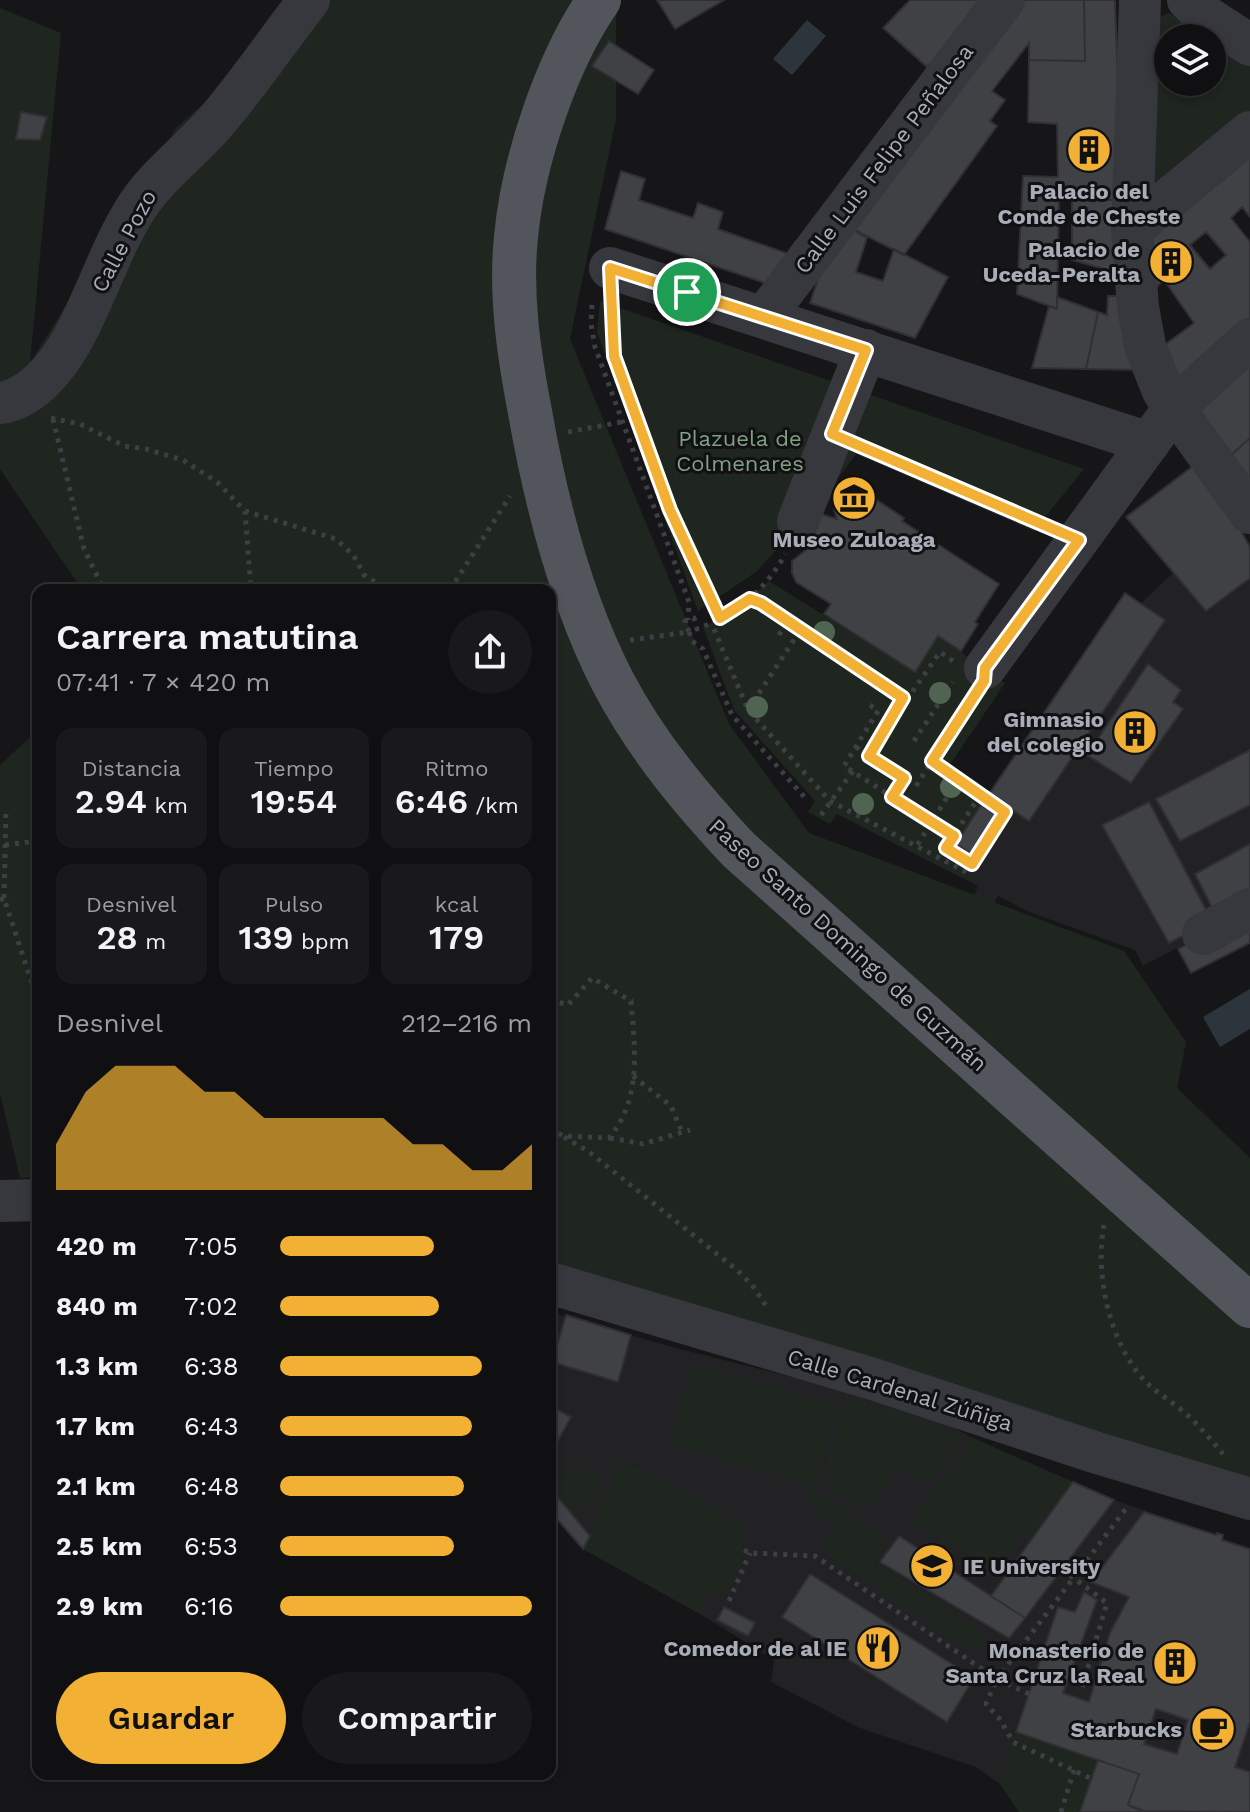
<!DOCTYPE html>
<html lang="es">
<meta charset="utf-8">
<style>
:root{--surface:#101012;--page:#19191b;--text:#f1f3f6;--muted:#9c9d9f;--line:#303032;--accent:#f2b134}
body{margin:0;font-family:"Work Sans",sans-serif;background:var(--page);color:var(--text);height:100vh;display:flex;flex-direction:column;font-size:30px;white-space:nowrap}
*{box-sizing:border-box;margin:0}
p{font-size:26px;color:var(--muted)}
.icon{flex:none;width:44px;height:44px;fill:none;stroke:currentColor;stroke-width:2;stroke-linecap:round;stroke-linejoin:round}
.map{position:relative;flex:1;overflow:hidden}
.sheet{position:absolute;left:32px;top:584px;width:524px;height:1196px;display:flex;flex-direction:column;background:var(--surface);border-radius:16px;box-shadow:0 4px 12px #0003,0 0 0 2px var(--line)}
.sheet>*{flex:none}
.buttons{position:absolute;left:1154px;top:24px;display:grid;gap:16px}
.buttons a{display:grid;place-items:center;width:72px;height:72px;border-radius:50%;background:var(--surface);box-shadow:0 4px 12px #0003,0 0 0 2px var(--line);font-size:40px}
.pin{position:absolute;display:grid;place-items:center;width:68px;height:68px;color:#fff;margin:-34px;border:4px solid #fff;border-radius:50%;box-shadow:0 2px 8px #0007}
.round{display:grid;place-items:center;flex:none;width:84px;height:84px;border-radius:42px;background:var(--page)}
.overview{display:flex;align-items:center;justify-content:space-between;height:136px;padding:0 24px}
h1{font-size:36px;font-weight:600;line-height:60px}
.figures{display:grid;grid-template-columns:repeat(3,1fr);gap:12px;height:136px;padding:8px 24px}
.figures div{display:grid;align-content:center;border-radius:16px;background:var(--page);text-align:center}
.figures b{font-size:34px;font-weight:600}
.figures small{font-size:22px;font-weight:400}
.figures p{font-size:22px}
.chart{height:224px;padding:16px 24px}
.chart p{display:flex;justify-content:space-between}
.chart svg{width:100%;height:144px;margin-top:8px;fill:var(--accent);opacity:.7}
.action{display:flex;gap:16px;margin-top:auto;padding:16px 24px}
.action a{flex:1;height:92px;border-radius:48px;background:var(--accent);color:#111;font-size:32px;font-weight:600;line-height:92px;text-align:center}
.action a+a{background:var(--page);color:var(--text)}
ul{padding:0 24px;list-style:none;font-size:26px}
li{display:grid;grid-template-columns:128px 96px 1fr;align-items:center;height:60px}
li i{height:20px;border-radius:10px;background:var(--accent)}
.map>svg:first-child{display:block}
</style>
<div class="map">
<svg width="1250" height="1812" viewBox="0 0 1250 1812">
<rect width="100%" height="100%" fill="#161618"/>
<path fill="#222225" d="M1174 572 1250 578V909L1143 966 1135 950 1029 912 998 896 992 907 973 898 978 886 964 879 1011 809 1029 821 1165 620 1141 603Z
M550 1312 672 1347 897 1403 932 1416 973 1438 1114 1500 1216 1535 1217 1533 1223 1535 1222 1540 1250 1549V1812H1019L1000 1784 976 1767 860 1728 771 1682 774 1660 700 1614 583 1549 550 1511Z"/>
<path fill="#1e261f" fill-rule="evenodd" d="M321 0H616V119L570 339 729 724 809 833 1124 951 1186 1042 1177 1088 1250 1158V1478L550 1268V590H82L0 469V8L61 33 30 363 176 128Z
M1169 13 1250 61V120L1143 210 1148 21ZM1168 38H1212V82H1168Z
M600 301 1084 469 1034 531 856 454 822 500 756 572 698 611 597 332Z
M769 581 914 672 938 636 1005 683 949 766 1011 809 964 879 837 814 830 824 808 812 815 801 734 710 703 627 739 607Z
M38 730V1177L20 1178 0 1093V765Z
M692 1364 840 1407 816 1487 669 1444Z
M846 1396C888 1406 925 1418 963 1439L927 1483 900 1466 868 1508 822 1483Z
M973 1438 1073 1482 1029 1541 1020 1538 995 1572 911 1520Z
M621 1460 742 1524V1568L726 1597 713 1590 700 1614 583 1549 590 1536 601 1501Z
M574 1465 594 1475 602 1494 573 1515 550 1484Z
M811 1489 886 1538 873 1560 989 1636 975 1655 822 1552 835 1528 806 1502Z
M1016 1732 1098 1760 1080 1812H1019L1000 1784Z"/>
<path fill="#2c353c" d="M807 20 826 36 792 75 773 59Z
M1250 989V1029L1220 1047 1203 1017Z"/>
<path fill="#404145" stroke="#303034" stroke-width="2" fill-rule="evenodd" d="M657 0H724L675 29Z
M910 0H990L927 67 883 28Z
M1004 0H1084L1085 61 1029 60V43L992 91 1005 100 990 121 997 126 904 255 837 221Z
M1084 0H1115L1122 200H1059L1057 309 1017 294 1023 176 1058 177 1057 124 1028 122 1029 60 1085 61Z
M609 41 654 70 638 94 592 66Z
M21 112 47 117 40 140 16 139Z
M1250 155V217L1242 207 1231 218 1250 242V318L1175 382 1155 352 1194 323 1164 280 1143 299 1137 244ZM1206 232 1226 255 1210 269 1190 245Z
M621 171 645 179 639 200 693 218 698 203 723 212 718 229 789 254 771 285 605 229Z
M1072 200H1122L1129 276 1072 260Z
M837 221 867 238 856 272 883 281 894 249 948 277 915 338 810 303Z
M1108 296H1131L1141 370 1086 369 1098 312 1107 315Z
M1057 297 1098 312 1086 369 1032 368 1049 306 1057 309Z
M1250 359V438L1229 457 1190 413Z
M1250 438V482L1229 457Z
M1201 460 1250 547V578L1206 611 1126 517Z
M855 491 867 499 869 495 904 518 902 521 999 584 975 622 978 624 961 651 938 636 915 672 824 614 831 604 796 582 792 573V561L806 550 800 541 820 514 837 519 834 510 835 499 842 492Z
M1125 593 1165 620 1029 821 989 794Z
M1148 664 1181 690 1173 702 1183 709 1131 783 1087 755Z
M1250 750V805L1180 841 1156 799Z
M1149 802 1212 921 1169 943 1102 825Z
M981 805 1000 818 975 856 956 844Z
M1250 844V902L1218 919 1195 874Z
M1250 913V943L1191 973 1178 949Z
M566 1315 631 1335 618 1382 552 1362Z
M554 1408 571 1417 550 1455V1416Z
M1073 1482 1114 1500 1025 1618 991 1596Z
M550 1488 590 1536 583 1549 550 1511Z
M1144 1512 1216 1535 1217 1533 1223 1535 1222 1540 1250 1549V1722L1235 1767 1250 1772V1812L1144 1811 1128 1805 1139 1774 1016 1732 1058 1607 1075 1612 1084 1592 1097 1600 1063 1693 1089 1702 1110 1633 1129 1597 1091 1582ZM1156 1709 1188 1720 1177 1754 1144 1744Z
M899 1536 991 1596 1025 1618 1009 1638 880 1562Z
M810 1574 974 1678 947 1722 782 1617Z
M724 1607 755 1623 748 1636 717 1620Z
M1098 1760 1139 1774 1128 1805 1144 1812H1080Z"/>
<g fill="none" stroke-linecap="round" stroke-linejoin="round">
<path stroke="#3d3f44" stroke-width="5" stroke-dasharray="4 6" stroke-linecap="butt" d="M611 304 614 356 670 510 720 618
M592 305 591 324 595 347 689 602 688 620
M51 418 80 424 124 446 146 449 183 460 217 482 245 511 251 590
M53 419 84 549 104 590
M568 432 621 422
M863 447 1045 525
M245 511 336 539 354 556 364 575 388 590
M450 590 510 496
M750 599 788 620 903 698
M714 629 748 710 830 801 968 873
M689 632 692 641 703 649 732 715 807 800
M779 635 788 620
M630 640 689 632 685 621 694 618 697 629C736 614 766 590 785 554
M953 661 940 652 908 698H903L869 756 916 786 972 699
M870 705 878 711 844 766 892 797 904 778
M748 710 801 629
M914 741 953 682
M856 747 869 756
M932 761 1005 812 972 864 946 848 980 795
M892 797 932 822 916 847
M821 815 853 771
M954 836 932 822 958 779
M5 845 38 841
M4 898 6 808
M0 900 4 898 38 1002
M550 1000 568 1005 592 978 631 1001C635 1049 642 1099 609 1138L564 1136 550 1130
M633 1076 671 1106 682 1132
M564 1137 588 1151 737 1270 752 1285 769 1310
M610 1138 643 1144 690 1130
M1104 1225C1095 1272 1108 1334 1138 1373 1151 1390 1169 1399 1185 1413 1199 1425 1211 1440 1223 1454
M744 1550 750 1553 815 1556 997 1679 1128 1506
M1062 1569 1107 1603 1081 1691
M729 1601 750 1553
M1029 1694 997 1679 986 1704 999 1718 1013 1742 1092 1779
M1061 1812 1074 1770"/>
<path stroke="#37383d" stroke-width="42" d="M1140 0 1132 229 1138 307 1145 346 1163 391 1174 408 1250 513
M1188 0 1204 15 1250 45
M1132 229 1250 132
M610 268 1149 443
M764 317 1004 0
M0 403C31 399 56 368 71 342 96 298 111 246 138 205 159 174 188 153 213 125 247 86 277 41 309 0
M798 521 866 350
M985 668 1174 408 1250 339
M1203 934 1250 909
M0 1201 38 1200
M550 1283 873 1379 1094 1452 1250 1499"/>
<path stroke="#53555c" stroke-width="44" d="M599 0C556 62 523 162 516 237 510 295 519 355 530 412 546 503 570 599 613 682 646 745 691 799 739 850L1250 1306"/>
</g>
<g fill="#506452">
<circle cx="824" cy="632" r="11"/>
<circle cx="940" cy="693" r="11"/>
<circle cx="757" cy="707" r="11"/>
<circle cx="951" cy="787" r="11"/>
<circle cx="863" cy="804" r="11"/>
</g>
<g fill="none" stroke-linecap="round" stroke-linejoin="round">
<g stroke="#fff" stroke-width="16">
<path id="route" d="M610 268 866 350 832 434 1079 540 985 668 984 681 932 761 1005 812 972 864 946 848 954 836 892 797 904 778 869 756 903 698 761 603 750 599 720 618 670 510 614 356Z"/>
</g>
<use href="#route" stroke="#f2b134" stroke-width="10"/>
</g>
<defs>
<g id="building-disc" transform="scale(2.3)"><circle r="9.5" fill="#f2b134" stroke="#111113"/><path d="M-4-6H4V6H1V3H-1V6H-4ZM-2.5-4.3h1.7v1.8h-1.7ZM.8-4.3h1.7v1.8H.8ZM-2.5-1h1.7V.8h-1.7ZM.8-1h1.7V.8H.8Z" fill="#111"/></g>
<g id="museum-disc" transform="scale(2.3)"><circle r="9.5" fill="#f2b134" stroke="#111113"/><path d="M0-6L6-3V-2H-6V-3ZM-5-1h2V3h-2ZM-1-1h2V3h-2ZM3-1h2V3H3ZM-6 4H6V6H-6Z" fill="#111"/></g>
<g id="university-disc" transform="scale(2.3)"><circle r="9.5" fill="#f2b134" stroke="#111113"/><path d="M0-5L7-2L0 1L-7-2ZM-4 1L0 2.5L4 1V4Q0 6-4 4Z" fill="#111"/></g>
<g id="restaurant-disc" transform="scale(2.3)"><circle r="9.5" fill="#f2b134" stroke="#111113"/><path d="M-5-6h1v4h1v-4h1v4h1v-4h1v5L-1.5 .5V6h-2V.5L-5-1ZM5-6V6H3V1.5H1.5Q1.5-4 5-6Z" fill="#111"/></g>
<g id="cafe-disc" transform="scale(2.3)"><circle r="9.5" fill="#f2b134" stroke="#111113"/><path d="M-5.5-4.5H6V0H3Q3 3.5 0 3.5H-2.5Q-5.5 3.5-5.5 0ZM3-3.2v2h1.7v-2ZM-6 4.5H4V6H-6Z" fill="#111"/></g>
</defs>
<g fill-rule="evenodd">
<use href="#building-disc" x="1089" y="150"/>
<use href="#building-disc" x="1171" y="262"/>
<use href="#museum-disc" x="854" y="498"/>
<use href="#building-disc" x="1135" y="732"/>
<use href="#university-disc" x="932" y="1566"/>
<use href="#restaurant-disc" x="878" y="1648"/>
<use href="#building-disc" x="1175" y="1663"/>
<use href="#cafe-disc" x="1213" y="1729"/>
</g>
<g text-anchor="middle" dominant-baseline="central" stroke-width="6" stroke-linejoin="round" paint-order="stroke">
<g font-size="22" fill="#a8adb8" stroke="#111113">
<text transform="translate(884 159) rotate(-53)">Calle Luis Felipe Peñalosa</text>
<text transform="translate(124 241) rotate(-62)">Calle Pozo</text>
<text transform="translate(848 945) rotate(42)">Paseo Santo Domingo de Guzmán</text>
<text transform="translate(900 1390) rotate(17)">Calle Cardenal Zúñiga</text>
</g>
<g font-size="22" font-weight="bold" fill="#a8adb8" stroke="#111113" text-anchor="end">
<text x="1089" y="191" text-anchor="middle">Palacio del<tspan x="1089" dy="25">Conde de Cheste</tspan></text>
<text x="1140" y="249">Palacio de<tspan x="1140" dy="25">Uceda-Peralta</tspan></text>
<text x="854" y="539" text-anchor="middle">Museo Zuloaga</text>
<text x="1104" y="719">Gimnasio<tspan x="1104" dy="25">del colegio</tspan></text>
<text x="963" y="1566" text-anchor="start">IE University</text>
<text x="847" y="1648">Comedor de al IE</text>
<text x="1144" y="1650">Monasterio de<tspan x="1144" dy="25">Santa Cruz la Real</tspan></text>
<text x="1182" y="1729">Starbucks</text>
</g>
<g font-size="22" fill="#7fa381" stroke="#111113">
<text x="740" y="438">Plazuela de<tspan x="740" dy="25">Colmenares</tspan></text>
</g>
</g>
</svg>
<div class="buttons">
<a><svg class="icon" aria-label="layers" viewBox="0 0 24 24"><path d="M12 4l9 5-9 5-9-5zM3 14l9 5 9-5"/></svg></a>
</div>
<div class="pin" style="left:687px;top:292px;background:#1e9e55"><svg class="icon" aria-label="arrive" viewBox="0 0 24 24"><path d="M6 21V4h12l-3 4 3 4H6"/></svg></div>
<section class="sheet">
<div class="overview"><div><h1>Carrera matutina</h1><p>07:41 · 7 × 420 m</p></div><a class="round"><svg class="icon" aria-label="share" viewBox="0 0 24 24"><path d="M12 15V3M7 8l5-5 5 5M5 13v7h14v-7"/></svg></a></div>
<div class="figures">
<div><p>Distancia</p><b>2.94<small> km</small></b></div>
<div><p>Tiempo</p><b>19:54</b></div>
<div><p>Ritmo</p><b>6:46<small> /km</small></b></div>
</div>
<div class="figures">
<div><p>Desnivel</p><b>28<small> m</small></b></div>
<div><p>Pulso</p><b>139<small> bpm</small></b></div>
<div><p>kcal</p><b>179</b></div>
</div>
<div class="chart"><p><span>Desnivel</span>212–216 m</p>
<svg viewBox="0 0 160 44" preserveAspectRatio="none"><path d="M0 44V30L10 14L20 6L30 6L40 6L50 14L60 14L70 22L80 22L90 22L100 22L110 22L120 30L130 30L140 38L150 38L160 30V44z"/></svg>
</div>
<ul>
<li><b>420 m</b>7:05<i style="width:61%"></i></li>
<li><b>840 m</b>7:02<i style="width:63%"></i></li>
<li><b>1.3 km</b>6:38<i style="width:80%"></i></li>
<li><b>1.7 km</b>6:43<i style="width:76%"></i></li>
<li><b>2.1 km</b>6:48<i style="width:73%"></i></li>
<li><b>2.5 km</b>6:53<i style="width:69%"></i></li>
<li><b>2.9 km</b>6:16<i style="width:100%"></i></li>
</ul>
<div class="action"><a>Guardar</a><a>Compartir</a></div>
</section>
</div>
